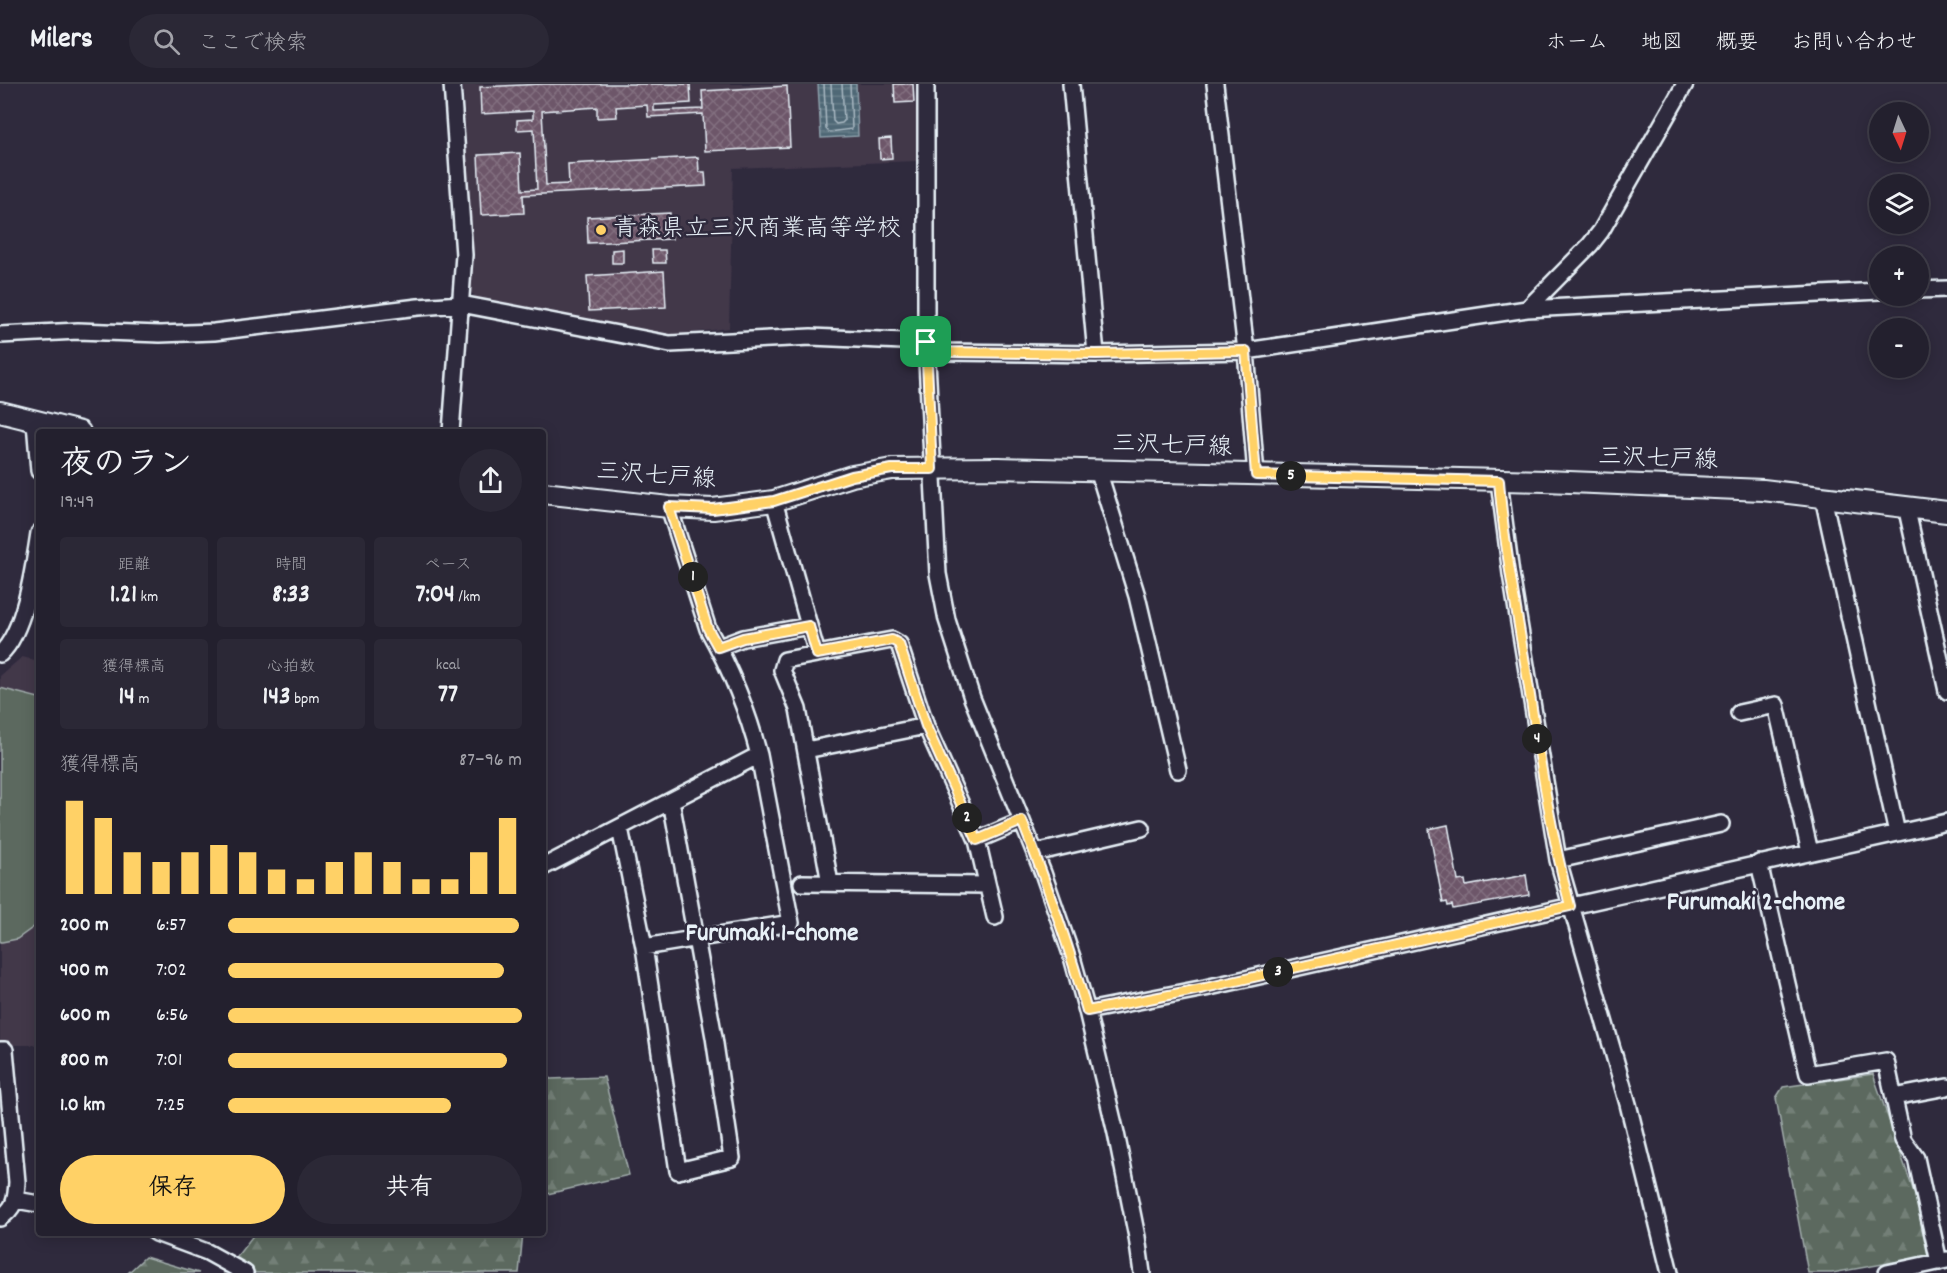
<!DOCTYPE html>
<html lang="ja">
<meta charset="utf-8">
<style>
:root{--surface:#23202e;--page:#2b2836;--text:#f1f3f6;--muted:#a3a3aa;--line:#403e4a;--accent:#ffd166}
body{margin:0;font-family:Dekko,"Klee One",sans-serif;background:var(--page);color:var(--text);height:100vh;display:flex;flex-direction:column;font-size:22px;white-space:nowrap}
*{box-sizing:border-box;margin:0}
p{font-size:20px;color:var(--muted)}
.icon{flex:none;width:33px;height:33px;fill:none;stroke:currentColor;stroke-width:2;stroke-linecap:round;stroke-linejoin:round}
.map{position:relative;flex:1;overflow:hidden}
.side{position:absolute;left:36px;top:345px;width:510px;height:807px;display:flex;flex-direction:column;background:var(--surface);border-radius:6px;box-shadow:0 3px 15px #0003,0 0 0 2px var(--line)}
.side>*{flex:none}
.needle{width:39px;rotate:176deg}
.fabs{position:absolute;left:1869px;top:18px;display:grid;gap:12px}
.fabs a{display:grid;place-items:center;width:60px;height:60px;border-radius:50%;background:var(--surface);box-shadow:0 3px 15px #0003,0 0 0 2px var(--line);font-size:30px}
.pin{position:absolute;display:grid;place-items:center;width:51px;height:51px;color:#fff;margin:-26px;border-radius:12px;box-shadow:0 3px 9px #0006}
.km{position:absolute;width:30px;height:30px;margin:-15px;border-radius:50%;background:#222;color:#fff;font-size:16px;line-height:30px;text-align:center}
.round{display:grid;place-items:center;flex:none;width:63px;height:63px;border-radius:32px;background:var(--page)}
.overview{display:flex;align-items:center;justify-content:space-between;height:102px;padding:0 24px}
h1{font-size:33px;font-weight:800;line-height:45px}
.stats{display:grid;grid-template-columns:repeat(3,1fr);gap:9px;height:102px;padding:6px 24px}
.stats div{display:grid;align-content:center;border-radius:6px;background:var(--page);text-align:center}
.stats b{font-size:26px;font-weight:800}
.stats small{font-size:16px;font-weight:400}
.stats p{font-size:16px}
.chart{height:168px;padding:12px 24px}
.chart p{display:flex;justify-content:space-between}
.chart svg{width:100%;height:108px;margin-top:6px;stroke:var(--accent);stroke-width:6}
.button{display:flex;gap:12px;margin-top:auto;padding:12px 24px}
.button a{flex:1;height:69px;border-radius:36px;background:var(--accent);color:#111;font-size:24px;font-weight:800;line-height:69px;text-align:center}
.button a+a{background:var(--page);color:var(--text)}
ul{padding:0 24px;list-style:none;font-size:20px}
li{display:grid;grid-template-columns:96px 72px 1fr;align-items:center;height:45px}
li i{height:15px;border-radius:8px;background:var(--accent)}
header{display:flex;align-items:center;gap:36px;box-sizing:border-box;height:84px;padding:0 30px;background:var(--surface);border-bottom:2px solid var(--line)}
header strong{font-size:28px}
nav{display:flex;gap:33px;margin-inline-start:auto;font-size:21px}
.search{width:420px;height:54px;background:var(--page);display:flex;align-items:center;gap:15px;box-sizing:border-box;padding:0 21px;border-radius:33px;color:var(--muted);font-size:22px}
.map>svg:first-child{display:block}
</style>
<header>
<strong>Milers</strong>
<div class="search"><svg class="icon" aria-label="search" viewBox="0 0 24 24"><circle cx="10" cy="10" r="6"/><path d="M15 15l6 6"/></svg>ここで検索</div>
<nav><a>ホーム</a><a>地図</a><a>概要</a><a>お問い合わせ</a></nav>
</header>
<div class="map">
<svg width="1947" height="1189" viewBox="0 0 1947 1189">
<defs>
<pattern id="forest-firs" width="22" height="20" patternUnits="userSpaceOnUse" patternTransform="scale(1.5)"><rect width="22" height="20" fill="#5b695f"/><path d="M5 1l3.5 6h-7zM16 11l3.5 6h-7z" fill="#737f77"/></pattern>
<pattern id="water-rules" width="6" height="5" patternUnits="userSpaceOnUse" patternTransform="scale(1.5)"><rect width="6" height="5" fill="#4f6876"/><path d="M0 2.5h6" fill="none" stroke="#687e8a"/></pattern>
<pattern id="building-cross-hatch" width="8" height="8" patternUnits="userSpaceOnUse" patternTransform="scale(1.5)"><rect width="8" height="8" fill="#6d5669"/><path d="M0 0l8 8M0 8l8-8" fill="none" stroke="#826f7f"/></pattern>
</defs>
<rect width="100%" height="100%" fill="#2f2a3d"/>
<filter id="ink" filterUnits="userSpaceOnUse"><feTurbulence type="fractalNoise" baseFrequency=".0167" numOctaves="2"/><feDisplacementMap in="SourceGraphic" scale="12" xChannelSelector="R" yChannelSelector="G"/><feConvolveMatrix kernelMatrix="1 2 1 2 8 2 1 2 1" color-interpolation-filters="sRGB"/></filter>
<g filter="url(#ink)">
<path fill="#42374a" d="M463 0H915L918 77 733 84 729 244 667 252 479 217 470 207 467 71Z
M22 573 39 577V961H0V592Z"/>
<path fill="url(#forest-firs)" stroke="#a2adac" stroke-width="1.5" d="M543 982 550 995 604 993 629 1091 543 1111Z
M1873 990 1917 1117 1929 1172 1832 1189H1808L1776 1014 1783 1003Z
M255 1149H523L519 1189H224Z
M145 1173 199 1189H128Z"/>
<path fill="#5b695f" stroke="#a2adac" stroke-width="1.5" d="M0 604 39 614V839L17 855 2 858H0Z"/>
<path fill="url(#water-rules)" stroke="#8c9faa" stroke-width="1.5" d="M818 0H856L858 52 821 54Z"/>
<g fill="none" stroke-linecap="round" stroke-linejoin="round">
<path stroke="#abbac4" stroke-width="1.5" d="M824 0 826 45 829 48 852 45 850 0
M831 0 833 37 836 40 842 39 844 37 842 0"/>
</g>
<path fill="url(#building-cross-hatch)" stroke="#e8f1f8" stroke-width="1.5" d="M542 0H690L691 19 654 21V27L703 25 702 7 787 2 790 63 705 67 703 30 648 33 647 21 616 23 617 33 597 34V23L542 27 546 101 569 100 568 80 698 73 699 88H705L706 102 523 111 524 129 481 131 478 71 520 69 522 106 537 105 534 45 517 46V36L533 35V27L481 30 480 3Z
M894 0H913L914 18 895 19Z
M891 54 892 74 880 75 879 55Z
M670 129 672 155 588 159 587 133Z
M623 165V179H612V166Z
M652 166H665L666 179H653Z
M664 187 666 223 589 227 587 192Z
M1448 741 1458 797 1465 796 1466 802 1526 791 1529 811 1453 825 1452 821 1448 822 1447 818 1443 819 1429 745Z"/>
<g fill="none" stroke-linecap="round" stroke-linejoin="round">
<g stroke="#e8f1f8" stroke-width="20">
<path id="minor" d="M926 0V258L938 490 947 536 972 614 1043 789 1072 873 1087 927 1116 1049 1137 1153 1142 1189
M1071 0 1096 270
M1215 0 1246 267 1256 391
M1918 206 1947 205
M1527 225 1590 161 1601 147 1685 0
M0 251 78 247 160 250 214 248 418 223 461 220 670 260 811 253 926 258 946 268 1096 270 1246 267 1527 225 1880 207
M35 338 39 387
M451 348 464 171 452 0
M1098 386 1137 512 1178 686
M1499 397 1511 490 1558 776 1628 1020 1670 1189
M1823 413 1897 749
M774 417 817 570
M1906 422 1947 607
M719 563 743 554 809 542
M0 570C25 548 34 482 39 449
M1739 629 1776 621 1810 768
M806 666 926 642
M620 744 644 863 678 1087 732 1074 714 953 671 717
M977 756 1022 737
M1035 769 1142 744
M1558 776 1721 740
M1759 779 1808 990 1886 977 1903 1056 1916 1074 1939 1178
M543 783 759 671
M802 799 987 801
M830 799 798 625 782 586 785 576 892 556 899 560 926 642 977 756 995 833
M644 863 791 839 759 671C748 628 730 584 708 545L669 423
M1087 927 1205 904 1947 738
M0 966H5L17 1098C16 1115 15 1124 0 1134
M1894 1013 1947 1003
M16 1116 39 1120
M156 1149 207 1168 245 1189
M1887 1189 1947 1176"/>
</g>
<g stroke="#e8f1f8" stroke-width="24">
<path id="major" d="M0 328 80 348
M543 409 669 423 713 425 774 417 852 392 892 385 998 384 1545 397 1763 406 1947 428"/>
</g>
<use href="#minor" stroke="#2f2a3d" stroke-width="15"/>
<use href="#major" stroke="#2f2a3d" stroke-width="20"/>
</g>
</g>
<g fill="none" stroke-linecap="round" stroke-linejoin="round" filter="url(#ink)">
<g stroke="#fff" stroke-width="12">
<path id="route" d="M926 258 946 268 1096 270 1246 267 1256 391 1499 397C1504 462 1517 527 1527 592 1539 669 1550 746 1570 822L1205 904 1087 927C1069 862 1047 800 1022 737L977 756 926 642 899 560 892 556 817 570 809 542 743 554 718 563 708 545 669 423 713 425 774 417 852 392 892 385H932Z"/>
</g>
<use href="#route" stroke="#ffd166" stroke-width="8"/>
</g>
<circle fill="#ffd166" stroke="#2f2a3d" stroke-width="2" cx="601" cy="146" r="6"/>
<g text-anchor="middle" dominant-baseline="central" stroke-width="5" stroke-linejoin="round" paint-order="stroke">
<g font-size="24" fill="#e8f1f8" stroke="#2f2a3d" text-anchor="start">
<text x="613" y="146">青森県立三沢商業高等学校</text>
</g>
<g font-size="24" fill="#e8f1f8" stroke="#2f2a3d">
<text transform="translate(1172 363) rotate(2)">三沢七戸線</text>
<text transform="translate(1658 376) rotate(2)">三沢七戸線</text>
<text transform="translate(656 393) rotate(4)">三沢七戸線</text>
</g>
<g font-size="26" font-weight="bold" fill="#e8f1f8" stroke="#2f2a3d">
<text x="1756" y="819">Furumaki 2-chome</text>
<text x="772" y="850">Furumaki 1-chome</text>
</g>
</g>
</svg>
<div class="fabs">
<a><svg class="needle" viewBox="-14 -14 28 28"><path d="M0-13l5 13h-10z" fill="#e53935"/><path d="M0 13l5-13h-10z" fill="#a3a3aa"/></svg></a>
<a><svg class="icon" aria-label="layers" viewBox="0 0 24 24"><path d="M12 4l9 5-9 5-9-5zM3 14l9 5 9-5"/></svg></a>
<a>+</a>
<a>−</a>
</div>
<div class="pin" style="left:926px;top:258px;background:#1e9e55"><svg class="icon" aria-label="arrive" viewBox="0 0 24 24"><path d="M6 21V4h12l-3 4 3 4H6"/></svg></div>
<b class="km" style="left:693px;top:493px">1</b>
<b class="km" style="left:967px;top:734px">2</b>
<b class="km" style="left:1278px;top:888px">3</b>
<b class="km" style="left:1537px;top:655px">4</b>
<b class="km" style="left:1291px;top:392px">5</b>
<section class="side">
<div class="overview"><div><h1>夜のラン</h1><p>19:49</p></div><a class="round"><svg class="icon" aria-label="share" viewBox="0 0 24 24"><path d="M12 15V3M7 8l5-5 5 5M5 13v7h14v-7"/></svg></a></div>
<div class="stats">
<div><p>距離</p><b>1.21<small> km</small></b></div>
<div><p>時間</p><b>8:33</b></div>
<div><p>ペース</p><b>7:04<small> /km</small></b></div>
</div>
<div class="stats">
<div><p>獲得標高</p><b>14<small> m</small></b></div>
<div><p>心拍数</p><b>143<small> bpm</small></b></div>
<div><p>kcal</p><b>77</b></div>
</div>
<div class="chart"><p><span>獲得標高</span>87–96 m</p>
<svg viewBox="0 0 160 44" preserveAspectRatio="none"><path d="M5 44V6M15 44V13M25 44V27M35 44V31M45 44V27M55 44V24M65 44V27M75 44V34M85 44V38M95 44V31M105 44V27M115 44V31M125 44V38M135 44V38M145 44V27M155 44V13"/></svg>
</div>
<ul>
<li><b>200 m</b>6:57<i style="width:99%"></i></li>
<li><b>400 m</b>7:02<i style="width:94%"></i></li>
<li><b>600 m</b>6:56<i style="width:100%"></i></li>
<li><b>800 m</b>7:01<i style="width:95%"></i></li>
<li><b>1.0 km</b>7:25<i style="width:76%"></i></li>
</ul>
<div class="button"><a>保存</a><a>共有</a></div>
</section>
</div>
